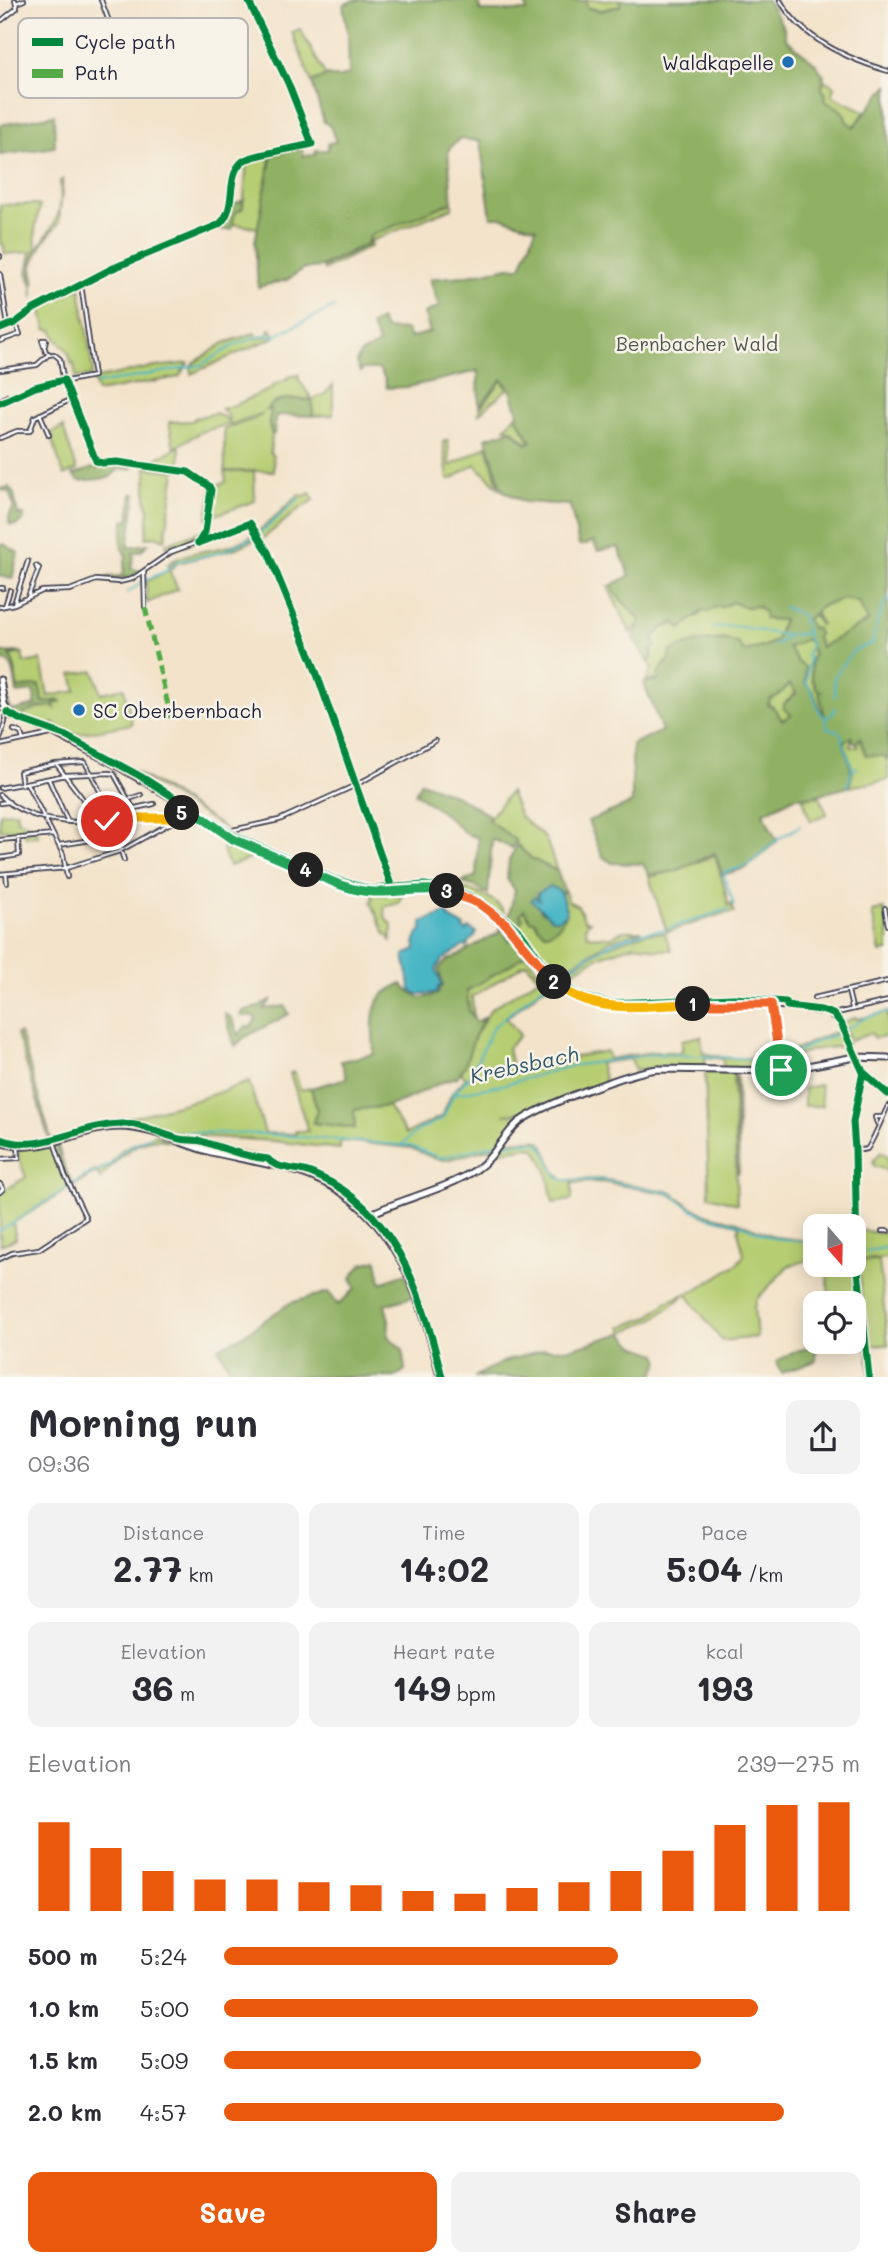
<!DOCTYPE html>
<meta charset="utf-8">
<style>
:root{--surface:#fff;--page:#f2f2f3;--text:#2b2b33;--muted:#7c7c81;--accent:#ea580c}
body{margin:0;font-family:Mali,sans-serif;background:var(--page);color:var(--text);height:100vh;display:flex;flex-direction:column;font-size:26px;white-space:nowrap}
*{box-sizing:border-box;margin:0}
p{font-size:23px;color:var(--muted)}
.icon{flex:none;width:38px;height:38px;fill:none;stroke:currentColor;stroke-width:2;stroke-linecap:round;stroke-linejoin:round}
.map{position:relative;height:1377px;overflow:hidden}
.side{display:flex;flex-direction:column;background:var(--surface);flex:1}
.side>*{flex:none}
.needle{width:46px;rotate:160deg}
.buttons{position:absolute;left:803px;top:1214px;display:grid;gap:14px}
.buttons a{display:grid;place-items:center;width:63px;height:63px;border-radius:14px;background:var(--surface);box-shadow:0 4px 18px #0003;font-size:35px}
.pin{position:absolute;display:grid;place-items:center;width:60px;height:60px;color:#fff;margin:-30px;border:4px solid #fff;border-radius:50%;box-shadow:0 2px 7px #0007}
.km{position:absolute;width:35px;height:35px;margin:-18px;border-radius:50%;background:#222;color:#fff;font-size:19px;line-height:35px;text-align:center}
.round{display:grid;place-items:center;flex:none;width:74px;height:74px;border-radius:14px;background:var(--page)}
.overview{display:flex;align-items:center;justify-content:space-between;height:119px;padding:0 28px}
h1{font-size:38px;font-weight:800;line-height:52px}
.metrics{display:grid;grid-template-columns:repeat(3,1fr);gap:10px;height:119px;padding:7px 28px}
.metrics div{display:grid;align-content:center;border-radius:14px;background:var(--page);text-align:center}
.metrics b{font-size:35px;font-weight:800}
.metrics small{font-size:19px;font-weight:400}
.metrics p{font-size:19px}
.chart{height:196px;padding:14px 28px}
.chart p{display:flex;justify-content:space-between}
.chart svg{width:100%;height:126px;margin-top:7px;stroke:var(--accent);stroke-width:6}
.primary-button{display:flex;gap:14px;margin-top:auto;padding:14px 28px}
.primary-button a{flex:1;height:80px;border-radius:14px;background:var(--accent);color:#fff;font-size:28px;font-weight:800;line-height:80px;text-align:center}
.primary-button a+a{background:var(--page);color:var(--text)}
ul{padding:0 28px;list-style:none;font-size:23px}
li{display:grid;grid-template-columns:112px 84px 1fr;align-items:center;height:52px}
li i{height:18px;border-radius:9px;background:var(--accent)}
.map>svg:first-child{display:block}
</style>
<div class="map">
<svg width="888" height="1377" viewBox="0 0 888 1377">
<rect width="100%" height="100%" fill="#f7f3e8"/>
<filter id="ink" filterUnits="userSpaceOnUse"><feTurbulence type="fractalNoise" baseFrequency=".0143" numOctaves="2"/><feDisplacementMap in="SourceGraphic" scale="14" xChannelSelector="R" yChannelSelector="G"/><feConvolveMatrix kernelMatrix="1 2 1 2 8 2 1 2 1" color-interpolation-filters="sRGB"/></filter>
<filter id="wash" filterUnits="userSpaceOnUse"><feTurbulence type="fractalNoise" baseFrequency=".00686" numOctaves="4" result="noise"/><feDisplacementMap in="SourceGraphic" scale="28" xChannelSelector="R" yChannelSelector="G"/><feGaussianBlur stdDeviation="1.57" result="paint"/><feColorMatrix in="noise" values="0 0 0 0 0 0 0 0 0 0 0 0 0 0 0 0 0 1.4 0 .05"/><feComposite in="paint" operator="in"/></filter>
<g filter="url(#wash)">
<rect width="100%" height="100%" fill="#f3e3ca"/>
<path fill="#b6cd72" stroke="#6c7856" stroke-width="2" d="M586 0H620V6L600 10 587 7Z
M300 29 326 76 312 83 292 32Z
M824 80 834 86 832 96 865 111 855 127 845 120 839 108 826 102 825 92 821 90Z
M269 155V163L258 228 232 224 235 213 243 208 247 160Z
M63 179 59 223 44 241 32 266 35 284C24 250 45 246 56 219 62 207 61 193 60 181Z
M452 202V208L371 241 369 236Z
M34 204 40 206 35 229 36 248 29 266 33 283V298L32 286 27 273 31 252 5 254 3 244H0V205Z
M369 240 371 246 324 270 323 267 367 245Z
M80 287 93 371 91 376 76 378 74 364H71C71 347 56 345 53 331L46 329 41 307Z
M269 329 272 330 275 337 191 374V367L194 363 224 343 255 333 257 338 268 336Z
M188 363 179 377 97 392 93 379 147 368Z
M299 375V380L312 399C293 401 280 394 266 410H271L269 425 272 435 270 453 273 456 274 471H225L224 429 254 419 263 413 230 425 228 415 222 409C240 405 256 394 274 388L273 385 287 380V377Z
M502 380 507 389 479 414 480 409Z
M333 385V415L313 416 312 400 325 394Z
M216 413 227 419 229 424 201 432 174 448 169 422 192 421 195 418Z
M516 416 530 441 527 443 513 430 505 428Z
M63 427 77 470 64 475 50 434Z
M448 440 450 466 487 446 499 488 475 464 452 479H448L443 442Z
M180 446V470L144 465Z
M146 468 175 471 165 540 156 536 146 538 149 509 146 502Z
M225 472H254L255 501 207 518 212 487 226 482Z
M310 493 314 500 298 510 261 540 257 533 299 495 304 496Z
M203 530 198 541 170 551 166 544Z
M255 533 258 538 237 548 178 563 169 570 178 589 147 603 146 582 169 569 167 565C189 546 228 555 255 533Z
M612 585 616 594 641 621 631 634 608 587Z
M844 599 858 602 869 621 821 647 816 636V628L812 630 807 619 813 614 820 624 821 623 814 612 824 605Z
M732 602 744 607 758 606 764 612 783 620 776 641 763 647 744 651 728 639 695 643 672 651 670 659 664 665 659 680 646 681 652 668 649 663 652 658 653 637 663 628 700 615 703 610 707 612 718 606 722 607Z
M807 638 814 654 810 661 812 679 817 690H822L821 702 825 714 822 713C815 702 817 692 805 683V668L798 662 788 647Z
M22 653 24 663 41 660 48 696 76 691 72 674 94 671 101 693 124 688 132 724 67 736 31 721 21 714 60 700 43 702 39 685 17 689 15 667 10 655Z
M789 683 796 693 784 704 792 714 782 720 773 707 768 705 770 699Z
M69 737H74L165 789 226 829 149 781Z
M852 737 850 747H858L856 743 860 738 864 749 885 756 888 762V780L849 787 853 771 844 741Z
M510 792 520 816 546 839 557 871 532 859 517 845 515 840 488 820Z
M820 796 827 814 810 821 803 798Z
M17 812V820L31 825 29 830 38 832V836L25 837V829L0 830V813Z
M223 835H224L265 854 229 866 223 851Z
M715 855C720 873 726 888 728 905L731 903 734 912 725 913 667 932 649 877 676 871Z
M467 889C481 894 504 901 506 919L481 901 459 891Z
M565 892 569 902 578 906 585 921H590L585 928 588 936 611 937 623 931H642L610 941 553 976 516 928 523 919 520 915 525 910 530 920 536 922 545 933C561 920 569 914 561 893Z
M371 894H402L399 903 384 907 386 919 392 925 391 942 390 937 386 935 371 902 373 899Z
M884 909 888 929V951L880 952 872 912Z
M645 933H665L671 950H655L649 947 635 945 601 956 558 980 556 978 605 947Z
M526 955 547 982 546 986 506 1018 520 1035 508 1048 512 1067 607 1051 608 1059 653 1052H682V1040L701 1036 703 1053 727 1058H777L778 1068H723V1059L705 1057V1068L658 1067 635 1071 631 1059 600 1063 605 1082 531 1111 504 1114 528 1113 513 1123 495 1147 446 1160 436 1159 411 1148 343 1141 340 1143V1149L274 1141 195 1136V1140L222 1149 268 1159 271 1165 190 1144 147 1125 111 1123 196 1100 249 1082 265 1133 296 1134 295 1131H308L290 1073 295 1072 300 1090 311 1088 317 1110 313 1123 355 1128 353 1110 388 1106 406 1134 442 1116 452 1093 466 1078 461 1073 474 1038 491 1009 539 978 526 963 472 997 474 1019 469 1010 466 991Z
M888 1012V1036L874 1038 871 1033 851 1041 842 1023 856 1017 857 1019Z
M843 1030 848 1043 842 1046 812 1050 782 1061 781 1056 827 1035Z
M20 1033 51 1139H49L17 1034Z
M705 1072H733L737 1204 709 1196Z
M737 1072 739 1172 738 1174 735 1075Z
M820 1085 822 1106H804V1088Z
M155 1134 172 1141C165 1140 156 1138 149 1140 130 1145 112 1164 100 1179L97 1172 72 1187 55 1145 57 1143 64 1166 73 1185 91 1173 109 1166 123 1149Z
M519 1140H536L542 1143 555 1172 563 1180 602 1179 671 1192 691 1207 709 1215 738 1222V1224L704 1216 670 1194 602 1182 572 1183V1200L553 1203 547 1171 536 1149 528 1147 497 1152 504 1142Z
M52 1146 70 1188 13 1223 16 1239 0 1245V1193L26 1177 19 1160 18 1148Z
M881 1152 888 1156V1176L887 1170 874 1166 873 1161Z
M740 1223 776 1237 815 1242V1254L812 1259 788 1266 756 1300 754 1308 757 1337 722 1341 686 1294 654 1319 624 1332 621 1327 649 1317 668 1301 698 1289 737 1264 744 1255 738 1231Z
M857 1230 888 1234V1258L858 1260Z
M879 1260 888 1345H867L870 1377 858 1261Z
M854 1261H856L864 1342 861 1344 860 1340 854 1342V1304H830L826 1265H854Z"/>
<path fill="#90b064" stroke="#596950" stroke-width="2" fill-rule="evenodd" d="M354 0H479L480 11H527L525 0 549 4 550 0 585 1 588 8 600 11 620 6V0H767L784 28 786 39 815 63 824 76 822 90 825 92 826 102 839 108 846 116 845 120 854 127 888 85V762L885 756 866 755 860 738 856 743 852 741V737L844 741C846 758 855 770 849 787L813 796 795 797 763 813 777 841 746 868 722 875 715 853 676 871 649 875 643 864 612 863 602 856 588 821 632 803V744L662 731 644 683 659 680 658 673 670 659 671 651C691 643 717 635 738 643L744 651 763 647 776 641 783 620 765 619 764 612 758 606 744 607 732 602 722 607 718 606 707 612 703 610 681 629 675 622 663 628 653 637 656 646 651 651 652 658 649 663 633 639 641 621 616 594 612 585 630 576 618 547 598 551 593 541 585 545H579L570 505 524 502 502 490 486 438 511 430 527 444 531 441 516 416 518 413 511 391 502 379 479 407 478 371 408 387 387 388 385 379 379 369H364L360 372 356 362 360 354 379 344 371 325 380 320 385 329 406 330 410 338 430 332 424 313 439 307 430 279 464 276 509 267H521L536 228 501 217H491L480 141 459 139 448 150 452 202 370 236 367 244 319 267 303 269 287 280 258 287 255 242 272 154 302 148 303 156 315 155 316 150H328V143L336 142 330 126 324 122 312 83 328 75C336 79 341 78 349 74L348 34 343 5ZM844 599 858 602 868 621 821 647 816 637 819 635 816 628 812 629 807 619 813 614 820 625 821 624 815 612 824 605ZM807 639 814 654 810 661 812 679 817 690 821 691 819 693 824 714C814 707 820 695 805 683V667L798 662 788 647ZM790 684 796 693 784 704V709L791 715 782 720 773 707 768 705 770 699 778 696Z
M54 115 55 147 0 155V125Z
M243 200V208L235 213 232 229 218 230 217 227 224 222 230 207Z
M285 399 312 400 313 416 276 415 274 434 272 435 269 425 271 410H267L274 403Z
M107 463 135 465 131 469 120 468 109 478 79 481 73 475Z
M9 487 14 494 18 515H24V518L17 525H10C7 517 11 514 14 506L9 492 0 489Z
M132 494H136L128 547 148 544 141 551 132 553 134 556 131 568 142 572 121 580H108V577L123 576 126 556 121 546 124 520H129Z
M4 544 18 553 12 579 0 576V546Z
M21 652 22 653 10 655 15 668 17 688 39 685 43 702 62 701 54 704 55 708 52 706 38 708 23 714 29 720 49 728 53 723 58 726 54 731 10 713 5 699H7L12 711 36 705 33 691 17 693C14 677 16 664 0 658V653Z
M421 782 457 796 490 816 488 820 515 840 516 842 512 848 492 839 488 894 474 886 461 883 476 876 478 838 465 833 447 816 415 793Z
M517 845 532 859 557 871 565 892 561 893 550 886 537 894 540 900 537 904 542 912 562 917 567 913C562 922 557 932 545 933L537 926 536 922 530 920 524 910 520 915 523 919 516 928 508 919 515 890 507 879 509 860Z
M503 924 505 926 501 931 509 940 515 937 526 955 467 991 469 1010 476 1022 484 1018 474 1038 465 1066 457 1077C433 1083 413 1100 388 1106 377 1108 365 1108 354 1110L355 1128 313 1123 317 1110 311 1088 347 1078 341 1061 374 1054C373 1024 366 996 402 984L407 990 421 998 438 994 439 988 443 986 439 969C448 955 458 959 468 949L497 934Z
M272 999 264 1009 285 1006 289 1014 245 1037 235 1046 225 1014 232 1018 239 1035 246 1026 251 1027 256 1019 254 1016H241L243 1011 258 1007Z
M377 1260 381 1283 405 1274 415 1296 385 1305 389 1320 388 1336 403 1350 405 1370 395 1377H235L218 1348 240 1337 290 1303 329 1292 338 1305 356 1288 351 1278 362 1264Z
M623 1333 635 1346 657 1354 660 1361 653 1377H474L503 1362 545 1349H569Z
M813 1346 816 1348V1361L782 1373 776 1362 791 1353Z"/>
<path fill="#49b6c5" stroke="#366c80" stroke-width="2" d="M550 886 560 891 567 913 558 919H552L531 900 534 897 539 900 537 894Z
M446 913 449 915V918L464 926 463 929 467 931 469 928 476 932 475 936 468 943V946H464L442 960 436 969 442 985 438 987 437 993 417 994 411 990 404 955 416 949 415 940 418 933 422 931V922Z"/>
<g fill="none" stroke-linecap="round" stroke-linejoin="round">
<path stroke="#49b6c5" stroke-width="2" d="M97 384 201 365 236 344 269 334 272 337 334 307
M258 535 299 498
M146 580 164 572 176 562 221 552 256 536
M127 593 142 582
M784 607 802 615 810 646
M876 627 882 607 888 599
M713 628C743 620 776 641 806 633
M774 645 781 642 787 636
M810 648 806 656 809 658 806 683C819 697 812 705 826 719L827 728 836 730 841 735 852 769 848 787
M835 697 834 678 841 667 853 651 873 643 875 630
M827 718 834 712V708
M854 770 857 767
M734 905 723 873 748 865 778 839 800 826
M667 929 728 909
M558 975C592 954 623 931 664 930
M453 1094 502 1085 571 1066 656 1054 776 1060 793 1054 819 1040 838 1034 867 1017 888 1012
M161 1133 173 1132 265 1134 410 1146 440 1158 496 1144
M504 1144 528 1142 541 1144 557 1177 563 1180H602L656 1190 670 1193 690 1208 709 1217 737 1223
M402 1145 417 1131 443 1118 453 1094 470 1076 493 1027 547 983
M739 1224 773 1238 816 1243
M0 1231 84 1177 109 1166 124 1150 152 1135
M854 1251 859 1253 888 1247"/>
</g>
</g>
<g filter="url(#ink)">
<g fill="none" stroke-linecap="round" stroke-linejoin="round">
<g stroke="#413f50" stroke-width="6">
<path id="street" d="M101 0 110 24
M780 0C801 39 848 59 888 71
M16 3 24 0
M2 20 17 8 15 0
M0 257V256
M0 274 8 326
M0 329 15 323 34 309 111 269 218 225C239 210 224 176 243 161 254 154 297 148 312 144L288 83 248 0
M0 341 20 334 16 324
M45 345 46 340H42L46 352 50 354
M0 370 37 365 48 355 54 354 60 359 64 384 70 400 35 417 30 431H17L0 438
M0 400 7 396
M0 403 35 387 94 376 81 284
M40 414 49 435
M144 572 145 607
M0 588H3
M28 598 29 594 38 571 39 568 36 566 38 571
M14 604 28 561
M5 606 10 590
M0 607 14 604 42 591 70 590 96 580 119 582 132 579 171 552 250 523
M0 709 5 708V722L0 739
M14 730 21 733 23 740
M0 745 51 734
M57 765 83 799 90 822
M49 780 68 822
M27 784 63 854 67 877
M22 785 20 772 56 764 85 762 104 799 124 860
M0 788 66 775 109 773 114 774 138 817
M0 795C40 836 114 819 164 816L176 818
M129 799 141 795
M0 803 9 802
M135 808 154 804
M223 832 279 820 356 785 435 741
M0 840 53 835
M59 845 116 836
M0 858 19 855 18 838
M0 874 66 868 120 851 174 821 180 816 186 806
M6 874 7 883
M885 908 888 925
M848 991 852 1008
M814 998 888 981
M771 1005 781 1071
M833 1014 888 1001
M863 1072 853 1122 855 1150 857 1260 869 1377
M877 1123 875 1117H881
M856 1150C858 1150 865 1150 867 1149 870 1147 884 1114 888 1106
M0 1159 19 1158 18 1146
M0 1184 3 1189 0 1192
M882 1231H888
M0 1259 12 1253 39 1249 86 1218 65 1175 54 1142"/>
</g>
<g stroke="#413f50" stroke-width="9">
<path id="secondary" d="M0 680 4 704 9 715 54 733 116 765 186 806 233 839 343 887 378 893 438 889 453 892 479 903 505 923 550 979 570 994 584 1001 623 1007 734 1002 787 1006 828 1012 841 1023 863 1072 888 1094
M0 1142C42 1157 78 1127 119 1127 152 1127 180 1144 211 1152 245 1160 282 1165 315 1178 394 1210 423 1301 440 1377
M369 1215C403 1198 446 1190 477 1169 495 1157 503 1135 519 1122 539 1106 633 1071 658 1069L781 1071 855 1057 888 1058"/>
</g>
<use href="#street" stroke="#fff" stroke-width="2.5"/>
<use href="#secondary" stroke="#fff" stroke-width="5"/>
<path stroke="#53aa46" stroke-width="5" stroke-dasharray="10 5" stroke-linecap="butt" d="M145 607 171 718"/>
<g stroke="#f7f3e8" stroke-width="11">
<path id="cycleway" d="M0 329 15 323 34 309 111 269 218 225C239 210 224 176 243 161 254 154 297 148 312 144L288 83 248 0
M0 403 35 387 64 380 96 461 102 463 117 462 188 472 209 486 211 490 205 532 198 543
M198 543 250 523 268 552 312 660 392 888
M7 712 19 719 64 735 140 776 235 836 334 879 370 889 425 885 454 890 470 896 507 920 520 932 553 977 580 996 611 1003 734 998 786 1002 787 1006 821 1010 833 1014 841 1023 863 1072 888 1094
M863 1072 853 1122 855 1150 857 1260 869 1377
M0 1139C42 1155 82 1122 125 1124 144 1124 158 1133 176 1138 184 1141 193 1139 201 1141 223 1148 245 1157 268 1159 276 1169 296 1168 308 1172 316 1175 324 1179 332 1183 401 1221 425 1306 442 1377"/>
</g>
<use href="#cycleway" stroke="#00873e" stroke-width="7"/>
</g>
</g>
<g fill="none" stroke-linecap="round" stroke-linejoin="round" filter="url(#ink)">
<g stroke="#fff" stroke-width="14">
<path id="split-1" d="M693 1004H771L781 1070"/>
</g>
<g stroke="#fff" stroke-width="14">
<path id="split-2" d="M554 982C594 1017 645 1005 693 1004"/>
</g>
<g stroke="#fff" stroke-width="14">
<path id="split-3" d="M447 891 478 903 505 923 554 982"/>
</g>
<g stroke="#fff" stroke-width="14">
<path id="split-4" d="M306 870C328 880 350 891 374 892 399 893 422 887 447 891"/>
</g>
<g stroke="#fff" stroke-width="14">
<path id="split-5" d="M182 813 186 806 233 839 306 870"/>
</g>
<g stroke="#fff" stroke-width="14">
<path id="split-6" d="M107 821 139 818H176L182 813"/>
</g>
<use href="#split-1" stroke="#f0652b" stroke-width="9"/>
<use href="#split-2" stroke="#f5b400" stroke-width="9"/>
<use href="#split-3" stroke="#f0652b" stroke-width="9"/>
<use href="#split-4" stroke="#22a559" stroke-width="9"/>
<use href="#split-5" stroke="#22a559" stroke-width="9"/>
<use href="#split-6" stroke="#f5b400" stroke-width="9"/>
</g>
<g fill="#1f6fb2" stroke="#f7f3e8" stroke-width="2.5">
<circle cx="788" cy="62" r="7"/>
<circle cx="79" cy="710" r="7"/>
</g>
<g text-anchor="middle" dominant-baseline="central" stroke-width="5" stroke-linejoin="round" paint-order="stroke">
<g font-size="19" fill="#22223b" stroke="#f7f3e8" text-anchor="end">
<text x="774" y="62">Waldkapelle</text>
<text x="93" y="710" text-anchor="start">SC Oberbernbach</text>
</g>
<g font-size="19" fill="#4e554c" stroke="#f7f3e8">
<text x="697" y="343">Bernbacher Wald</text>
</g>
<g font-size="21" font-style="italic" fill="#30566b" stroke="#f7f3e8">
<text transform="translate(524 1064) rotate(-12)">Krebsbach</text>
</g>
</g>
<rect x="18" y="18" width="230" height="80" rx="10" fill="#f7f3e8" stroke="#b7b4b4" stroke-width="2"/>
<rect x="32" y="38" width="31" height="8" fill="#00873e"/>
<rect x="32" y="69" width="31" height="9" fill="#53aa46"/>
<g font-size="19" fill="#22223b">
<text x="75" y="49">Cycle path</text>
<text x="75" y="80">Path</text>
</g>
</svg>
<div class="buttons">
<a><svg class="needle" viewBox="-14 -14 28 28"><path d="M0-13l5 13h-10z" fill="#e53935"/><path d="M0 13l5-13h-10z" fill="#7c7c81"/></svg></a>
<a><svg class="icon" aria-label="locate" viewBox="0 0 24 24"><circle cx="12" cy="12" r="6"/><path d="M12 2v4M12 18v4M2 12h4M18 12h4"/></svg></a>
</div>
<div class="pin" style="left:781px;top:1070px;background:#1e9e55"><svg class="icon" aria-label="arrive" viewBox="0 0 24 24"><path d="M6 21V4h12l-3 4 3 4H6"/></svg></div>
<div class="pin" style="left:107px;top:821px;background:#d93025"><svg class="icon" aria-label="check" viewBox="0 0 24 24"><path d="M5 12l5 5 9-10"/></svg></div>
<b class="km" style="left:693px;top:1004px">1</b>
<b class="km" style="left:554px;top:982px">2</b>
<b class="km" style="left:447px;top:891px">3</b>
<b class="km" style="left:306px;top:870px">4</b>
<b class="km" style="left:182px;top:813px">5</b>
</div>
<section class="side">
<div class="overview"><div><h1>Morning run</h1><p>09:36</p></div><a class="round"><svg class="icon" aria-label="share" viewBox="0 0 24 24"><path d="M12 15V3M7 8l5-5 5 5M5 13v7h14v-7"/></svg></a></div>
<div class="metrics">
<div><p>Distance</p><b>2.77<small> km</small></b></div>
<div><p>Time</p><b>14:02</b></div>
<div><p>Pace</p><b>5:04<small> /km</small></b></div>
</div>
<div class="metrics">
<div><p>Elevation</p><b>36<small> m</small></b></div>
<div><p>Heart rate</p><b>149<small> bpm</small></b></div>
<div><p>kcal</p><b>193</b></div>
</div>
<div class="chart"><p><span>Elevation</span>239–275 m</p>
<svg viewBox="0 0 160 44" preserveAspectRatio="none"><path d="M5 44V13M15 44V22M25 44V30M35 44V33M45 44V33M55 44V34M65 44V35M75 44V37M85 44V38M95 44V36M105 44V34M115 44V30M125 44V23M135 44V14M145 44V7M155 44V6"/></svg>
</div>
<ul>
<li><b>500 m</b>5:24<i style="width:62%"></i></li>
<li><b>1.0 km</b>5:00<i style="width:84%"></i></li>
<li><b>1.5 km</b>5:09<i style="width:75%"></i></li>
<li><b>2.0 km</b>4:57<i style="width:88%"></i></li>
</ul>
<div class="primary-button"><a>Save</a><a>Share</a></div>
</section>
